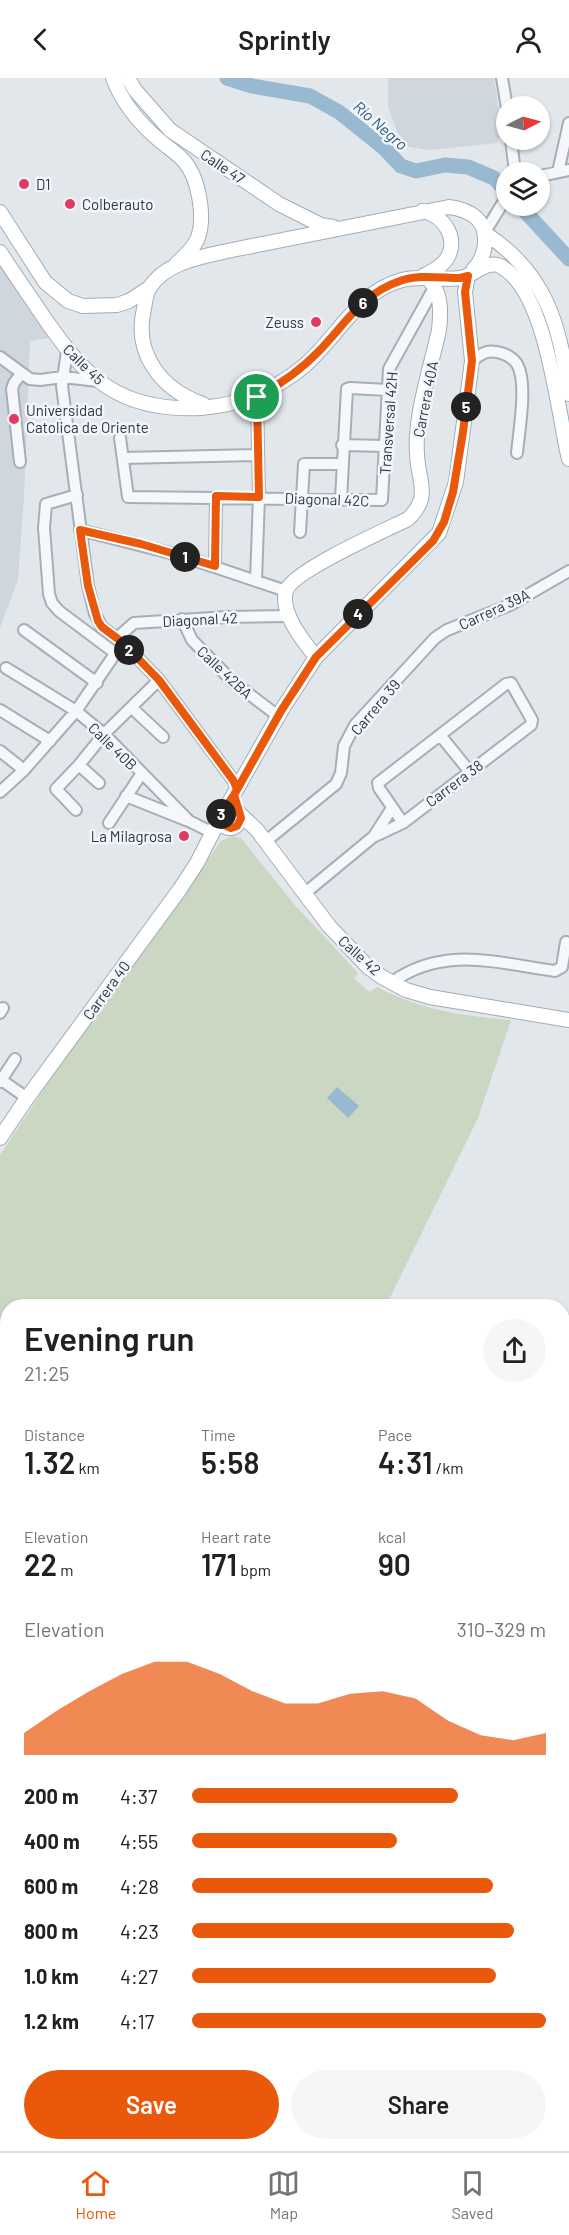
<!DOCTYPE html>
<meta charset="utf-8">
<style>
:root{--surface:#fff;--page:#f6f6f6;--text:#202124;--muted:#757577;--line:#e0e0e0;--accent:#ea580c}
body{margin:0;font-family:Barlow,sans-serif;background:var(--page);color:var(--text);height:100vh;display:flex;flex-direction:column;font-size:22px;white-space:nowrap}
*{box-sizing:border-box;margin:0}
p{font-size:20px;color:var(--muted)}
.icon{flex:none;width:33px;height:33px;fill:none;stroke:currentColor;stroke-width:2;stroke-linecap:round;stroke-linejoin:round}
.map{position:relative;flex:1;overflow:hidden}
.side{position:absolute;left:0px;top:1221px;width:570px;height:852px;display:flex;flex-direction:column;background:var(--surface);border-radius:24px 24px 0 0;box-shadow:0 2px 4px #0004}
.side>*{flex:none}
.needle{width:39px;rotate:84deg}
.controls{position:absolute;left:496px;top:18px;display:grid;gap:12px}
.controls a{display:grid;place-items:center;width:54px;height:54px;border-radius:50%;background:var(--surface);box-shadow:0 2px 4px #0004;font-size:30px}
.pin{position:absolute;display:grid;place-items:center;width:51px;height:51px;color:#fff;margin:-26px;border:3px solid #fff;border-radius:50%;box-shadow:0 2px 6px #0007}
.km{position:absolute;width:30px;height:30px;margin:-15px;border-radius:50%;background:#222;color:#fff;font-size:16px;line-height:30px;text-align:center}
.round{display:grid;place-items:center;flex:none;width:63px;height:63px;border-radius:32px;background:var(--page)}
.head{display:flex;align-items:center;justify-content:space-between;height:102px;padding:0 24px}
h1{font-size:33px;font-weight:600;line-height:45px}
.metrics{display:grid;grid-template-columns:repeat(3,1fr);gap:9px;height:102px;padding:6px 24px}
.metrics div{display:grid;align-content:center}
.metrics b{font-size:30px;font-weight:600}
.metrics small{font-size:16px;font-weight:400}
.metrics p{font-size:16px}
.chart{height:168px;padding:12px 24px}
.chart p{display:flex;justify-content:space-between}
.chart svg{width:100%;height:108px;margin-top:6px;fill:var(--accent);opacity:.7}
.primary-button{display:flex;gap:12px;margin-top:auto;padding:12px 24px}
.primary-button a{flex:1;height:69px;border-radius:36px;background:var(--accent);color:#fff;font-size:24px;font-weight:600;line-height:69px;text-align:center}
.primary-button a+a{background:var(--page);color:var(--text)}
ul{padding:0 24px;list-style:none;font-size:20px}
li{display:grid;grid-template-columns:96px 72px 1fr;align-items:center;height:45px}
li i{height:15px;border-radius:8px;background:var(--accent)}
header{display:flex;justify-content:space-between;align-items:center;height:78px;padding:0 24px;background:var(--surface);font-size:27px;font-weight:600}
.menu{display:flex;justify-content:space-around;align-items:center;height:84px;border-top:2px solid var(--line);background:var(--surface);font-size:16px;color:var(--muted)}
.menu a{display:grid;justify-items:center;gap:3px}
.menu .on{color:var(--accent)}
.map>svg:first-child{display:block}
</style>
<header><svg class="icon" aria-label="back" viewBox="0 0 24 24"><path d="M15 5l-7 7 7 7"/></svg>Sprintly<svg class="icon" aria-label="person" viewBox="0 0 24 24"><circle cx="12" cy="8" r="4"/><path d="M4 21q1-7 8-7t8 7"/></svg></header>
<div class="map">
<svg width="569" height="2073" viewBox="0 0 569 2073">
<rect width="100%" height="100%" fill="#e2e7ec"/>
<path fill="#d0d6de" d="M388 0H494L502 54 497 65 430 72 402 68 388 28Z
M0 183 49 260 30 263 24 419 18 502 0 550Z
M0 2001 7 2013 8 2066H40L45 2073H0Z"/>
<path fill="#cad7c2" d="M232 758 241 760 294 826 358 895 354 901 370 914 377 909C420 932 463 938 511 942L478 1040 386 1228H8L7 1320 0 1294V1077L61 985 216 770 221 763Z
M7 1342V1403L0 1387V1353Z
M7 1683V1966L0 1950V1694Z
M563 1746 569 1755V2073H72L67 2066H562Z"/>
<path fill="#99b9d0" d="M337 1009 359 1028 348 1040 327 1020Z"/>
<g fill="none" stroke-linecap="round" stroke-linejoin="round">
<path stroke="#99b9d0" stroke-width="15" d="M227 0 252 8 310 18 339 34 385 71 401 88 416 93 445 87 468 89 494 100 507 114
M520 128 569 181"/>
<g stroke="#a6aeb7" stroke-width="14">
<path id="minor" d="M502 0 507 30
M511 62 515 94
M558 94 569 45
M540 98 569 92
M485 154 507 118
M67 273 62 308 88 508 95 536 102 549 122 564 159 602 233 702 237 711
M0 279 30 301 40 302 63 299 98 303
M472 283C482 275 488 271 501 275 508 277 513 280 517 286 528 305 519 352 517 375
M120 360 128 419 382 422 389 291 435 208
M342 367 386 368
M123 380 258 377
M20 384 12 311 14 305 21 296
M77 417 46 426 44 450 49 516 52 525 59 533 115 575
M341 421 347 311 350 310 388 312
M80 452 182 478 286 513
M300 454 304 386H341
M215 488 216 419
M256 503 259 419 257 319
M182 541 192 562 232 603 278 638
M24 552 97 605
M117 560 134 545 228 539 289 538
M6 590 76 633 104 656 189 743 213 755
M132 630 163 659
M0 632 50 663
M440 657 470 694
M0 673 24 692
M79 687 99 705
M0 714 24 692 76 633 119 570
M126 718 186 742
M76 732 56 711 79 687 104 656 159 602
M109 745 142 695
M374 758 392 730
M265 764 336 706 341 695 344 668 355 647 435 560 447 552 510 527 569 493
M304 816 373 759 403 745 531 647 532 642 511 605 506 606 378 705 379 710 403 745
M392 904C445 867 496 885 555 893L562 889 566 864
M0 935 3 930
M0 1001 27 1020
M0 1004 15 981
M0 1585H8
M0 1631H8"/>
</g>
<g stroke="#a0adb9" stroke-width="16">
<path id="major" d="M113 0C122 24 139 45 159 62 167 69 177 75 184 83 199 100 206 141 197 162 192 172 184 179 176 186
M128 0 135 12 170 52 279 126 321 147 333 149
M422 133C444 137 460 161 446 182 440 190 431 194 423 198
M0 134 45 204 68 223 83 228 117 227 129 223 149 210
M486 156C546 195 561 249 569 316
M0 174C14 196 29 217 43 238 86 301 120 334 201 330 241 327 274 313 304 288 337 260 357 214 402 202 421 197 441 203 460 200 474 198 483 184 498 187 547 209 557 333 569 381
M203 326C162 312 133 276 144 231 145 224 146 215 150 209 167 183 205 178 232 172L449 129C471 132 487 142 485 166 484 176 480 185 473 192
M316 579C303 563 280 535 286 513 292 493 386 452 408 441 432 418 418 404 417 376 414 339 431 289 439 252 441 234 442 213 427 200
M220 740a10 10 0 1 1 20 0a10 10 0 1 1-20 0Z
M226 730 281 633 316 579 439 455 456 404 472 283 465 214 468 198
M239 735 257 752 329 848 368 889 382 899 406 912 430 919 569 942
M0 1060 27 1020 180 811 197 785 220 740"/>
</g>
<use href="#minor" stroke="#f5f7fa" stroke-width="10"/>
<use href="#major" stroke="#fff" stroke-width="14"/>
</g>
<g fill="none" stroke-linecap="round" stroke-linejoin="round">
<g stroke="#fff" stroke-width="12">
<path id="route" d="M257 319 259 419 216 418 215 488 141 466 80 452 88 508 98 543 102 549 122 564 159 602 233 702 237 711 234 717 241 740 237 748 231 750 222 746 221 736 234 717 281 633 316 579 433 463 444 444 453 414 463 354 472 283 465 214 468 198 460 200C441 200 417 196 400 203 363 215 345 246 320 272 301 292 281 306 257 319"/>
</g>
<use href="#route" stroke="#ea580c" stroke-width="8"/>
</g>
<g fill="#de3a63" stroke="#f2f6f9" stroke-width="2">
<circle cx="24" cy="106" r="6"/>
<circle cx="70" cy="126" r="6"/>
<circle cx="316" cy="244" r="6"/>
<circle cx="14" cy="341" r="6"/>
<circle cx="184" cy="758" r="6"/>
</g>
<g text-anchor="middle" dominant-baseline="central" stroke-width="5" stroke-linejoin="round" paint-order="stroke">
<g font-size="15" fill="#283646" stroke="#f2f6f9">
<text transform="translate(223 88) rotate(34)">Calle 47</text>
<text transform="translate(84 286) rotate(44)">Calle 45</text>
<text transform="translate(425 321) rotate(-79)">Carrera 40A</text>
<text transform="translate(388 345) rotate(-86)">Transversal 42H</text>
<text transform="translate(327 421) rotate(2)">Diagonal 42C</text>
<text transform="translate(494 531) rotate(-25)">Carrera 39A</text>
<text transform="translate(200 541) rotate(-3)">Diagonal 42</text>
<text transform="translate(225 594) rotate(43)">Calle 42BA</text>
<text transform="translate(375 629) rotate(-50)">Carrera 39</text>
<text transform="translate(113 668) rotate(44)">Calle 40B</text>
<text transform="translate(454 705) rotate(-37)">Carrera 38</text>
<text transform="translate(360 877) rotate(42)">Calle 42</text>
<text transform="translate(106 912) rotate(-54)">Carrera 40</text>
</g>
<g font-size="15" fill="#283646" stroke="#f2f6f9" text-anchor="start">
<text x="36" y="106">D1</text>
<text x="82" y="126">Colberauto</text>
<text x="304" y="244" text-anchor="end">Zeuss</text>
<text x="26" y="332">Universidad<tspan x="26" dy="17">Catolica de Oriente</tspan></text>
<text x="172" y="758" text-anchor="end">La Milagrosa</text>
</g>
<g font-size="16" font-style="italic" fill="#2d5a80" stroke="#f2f6f9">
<text transform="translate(381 47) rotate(41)">Río Negro</text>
</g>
</g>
</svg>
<div class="controls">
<a><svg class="needle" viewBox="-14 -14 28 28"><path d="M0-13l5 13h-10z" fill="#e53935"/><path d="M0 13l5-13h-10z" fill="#757577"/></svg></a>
<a><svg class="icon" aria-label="layers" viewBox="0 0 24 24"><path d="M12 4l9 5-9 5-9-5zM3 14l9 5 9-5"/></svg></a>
</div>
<div class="pin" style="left:257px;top:319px;background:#1e9e55"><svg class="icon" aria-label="arrive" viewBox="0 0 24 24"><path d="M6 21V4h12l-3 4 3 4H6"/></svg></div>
<b class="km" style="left:185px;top:479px">1</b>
<b class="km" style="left:129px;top:572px">2</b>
<b class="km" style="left:221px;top:736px">3</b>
<b class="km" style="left:358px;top:536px">4</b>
<b class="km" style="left:466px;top:329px">5</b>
<b class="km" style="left:363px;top:225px">6</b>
<section class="side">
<div class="head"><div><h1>Evening run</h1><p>21:25</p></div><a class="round"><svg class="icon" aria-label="share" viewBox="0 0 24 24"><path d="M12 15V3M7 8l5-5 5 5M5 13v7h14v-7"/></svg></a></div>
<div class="metrics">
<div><p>Distance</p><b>1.32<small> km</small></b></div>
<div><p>Time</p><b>5:58</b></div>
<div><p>Pace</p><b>4:31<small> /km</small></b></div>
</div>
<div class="metrics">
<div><p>Elevation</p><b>22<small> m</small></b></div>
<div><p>Heart rate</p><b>171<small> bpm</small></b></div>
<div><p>kcal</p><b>90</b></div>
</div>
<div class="chart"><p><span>Elevation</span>310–329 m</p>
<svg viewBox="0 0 160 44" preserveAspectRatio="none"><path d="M0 44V35L10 26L20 18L30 11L40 6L50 6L60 11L70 18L80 23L90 23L100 19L110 18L120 21L130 30L140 36L150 38L160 35V44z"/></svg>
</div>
<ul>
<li><b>200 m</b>4:37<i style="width:75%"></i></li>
<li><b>400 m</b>4:55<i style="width:58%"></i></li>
<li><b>600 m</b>4:28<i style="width:85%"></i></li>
<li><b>800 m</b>4:23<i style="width:91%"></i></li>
<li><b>1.0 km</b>4:27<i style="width:86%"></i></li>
<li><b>1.2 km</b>4:17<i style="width:100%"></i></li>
</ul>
<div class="primary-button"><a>Save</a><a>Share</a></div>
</section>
</div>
<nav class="menu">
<a class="on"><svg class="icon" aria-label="home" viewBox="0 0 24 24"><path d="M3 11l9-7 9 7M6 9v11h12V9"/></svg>Home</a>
<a><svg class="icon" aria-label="map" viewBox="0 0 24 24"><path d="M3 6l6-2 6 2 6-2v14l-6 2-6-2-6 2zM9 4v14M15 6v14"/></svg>Map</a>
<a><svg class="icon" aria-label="saved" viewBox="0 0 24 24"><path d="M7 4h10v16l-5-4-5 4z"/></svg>Saved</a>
</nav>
